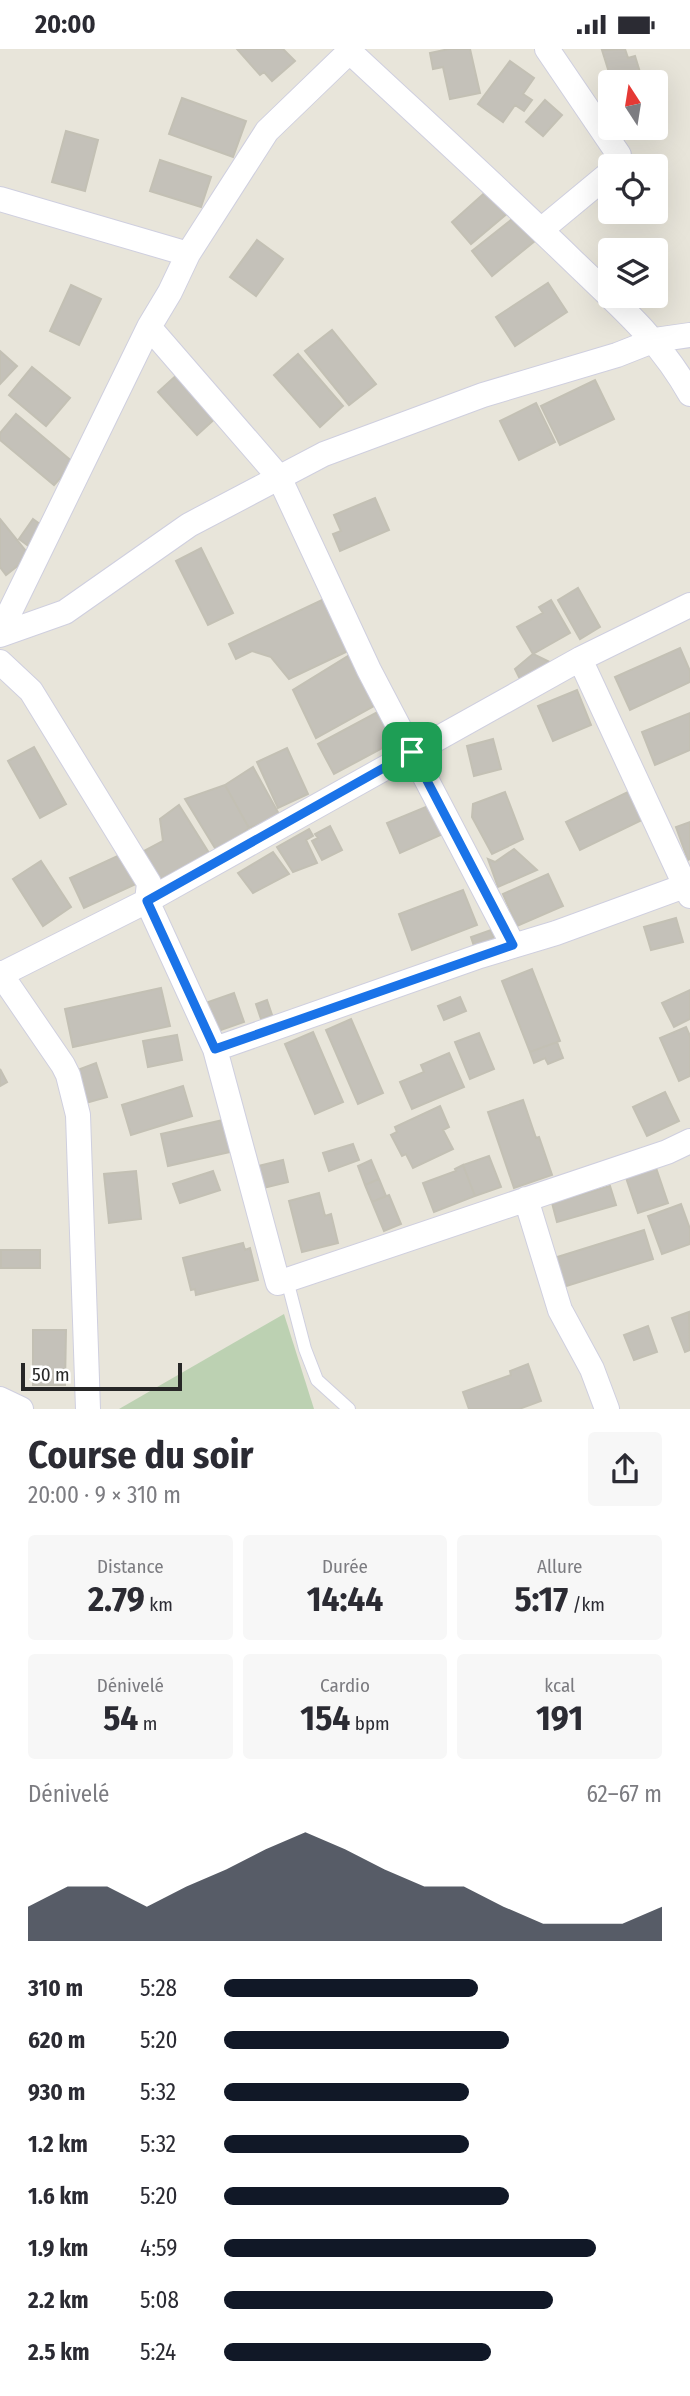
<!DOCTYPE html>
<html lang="fr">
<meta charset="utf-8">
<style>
:root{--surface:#fff;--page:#f7f7f7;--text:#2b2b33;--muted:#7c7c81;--accent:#111827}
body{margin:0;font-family:"Fira Sans Condensed",sans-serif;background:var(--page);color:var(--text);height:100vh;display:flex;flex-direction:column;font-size:26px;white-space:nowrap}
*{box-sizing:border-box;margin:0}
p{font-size:23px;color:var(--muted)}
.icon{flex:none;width:38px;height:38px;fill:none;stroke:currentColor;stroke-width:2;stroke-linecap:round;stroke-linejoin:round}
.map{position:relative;height:1360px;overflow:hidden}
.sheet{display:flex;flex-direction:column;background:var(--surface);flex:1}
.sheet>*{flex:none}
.needle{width:46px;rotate:348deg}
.buttons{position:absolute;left:598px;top:21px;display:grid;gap:14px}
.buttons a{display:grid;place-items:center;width:70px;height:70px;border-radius:7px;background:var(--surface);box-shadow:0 7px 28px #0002;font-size:35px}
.scale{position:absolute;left:21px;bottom:18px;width:161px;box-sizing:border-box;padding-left:7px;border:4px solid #272727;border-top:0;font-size:19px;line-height:24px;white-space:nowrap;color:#272727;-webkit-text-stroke:5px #fff;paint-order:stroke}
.pin{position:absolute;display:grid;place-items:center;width:60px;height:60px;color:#fff;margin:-30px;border-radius:14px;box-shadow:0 4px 10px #0006}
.round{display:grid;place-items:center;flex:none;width:74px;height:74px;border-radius:7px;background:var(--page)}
.summary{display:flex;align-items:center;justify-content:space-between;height:119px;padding:0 28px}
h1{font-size:38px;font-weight:700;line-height:52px}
.metrics{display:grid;grid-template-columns:repeat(3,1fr);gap:10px;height:119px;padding:7px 28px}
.metrics div{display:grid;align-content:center;border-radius:7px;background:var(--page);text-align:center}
.metrics b{font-size:35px;font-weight:700}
.metrics small{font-size:19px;font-weight:400}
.metrics p{font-size:19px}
.chart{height:196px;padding:14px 28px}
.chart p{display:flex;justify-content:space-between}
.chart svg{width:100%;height:126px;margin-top:7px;fill:var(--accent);opacity:.7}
ul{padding:0 28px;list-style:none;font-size:23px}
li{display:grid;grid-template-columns:112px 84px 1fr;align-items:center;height:52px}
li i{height:18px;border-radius:9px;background:var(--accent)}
.status{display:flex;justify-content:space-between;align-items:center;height:49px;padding:0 35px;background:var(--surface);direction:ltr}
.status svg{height:19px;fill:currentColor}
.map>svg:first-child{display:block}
</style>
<div class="status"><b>20:00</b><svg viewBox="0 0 49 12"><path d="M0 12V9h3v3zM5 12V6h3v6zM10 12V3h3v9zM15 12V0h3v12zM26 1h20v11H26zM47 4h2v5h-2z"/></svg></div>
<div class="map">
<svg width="690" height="1360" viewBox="0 0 690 1360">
<rect width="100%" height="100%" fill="#e8e5da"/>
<path fill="#bcd1b2" d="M284 1265 314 1360H119Z"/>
<path fill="#c4c1b9" stroke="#c3c0b4" stroke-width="2" d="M237 0H283L295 12 272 32 264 23 260 26Z
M449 0H470L480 44 450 50 443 18 433 20 430 4Z
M625 0 628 9 635 7 643 33H612L602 1Z
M510 12 534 29 523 45 532 51 524 62 515 56 503 73 478 55Z
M182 49 246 72 233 108 169 85Z
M545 51 562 66 543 87 526 73Z
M66 82 98 91 85 142 52 133Z
M160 111 211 128 201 158 150 142Z
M489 140 509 163 471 195 452 173Z
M516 167 536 191 492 227 472 202Z
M257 191 283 210 256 247 230 228Z
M548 234 567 263 515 297 496 268Z
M71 236 101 250 79 296 50 282Z
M332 281 376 335 349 356 305 302Z
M0 302 17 317 0 335Z
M298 305 343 357 320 378 274 326Z
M32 318 70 349 46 377 9 346Z
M179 324 218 367 197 386 158 343Z
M595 331 614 370 560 396 541 357Z
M536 354 555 393 519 411 500 372Z
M16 365 74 414 54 436 0 391V384Z
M375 449 389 481 340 502 333 485 341 482 334 466Z
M0 470 30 507 6 526 0 518Z
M33 470 48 481 34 501 19 490Z
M201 499 233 564 208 576 176 512Z
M578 539 600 578 580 590 558 551Z
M324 550 348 602 289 630 271 608 252 602 236 610 229 595Z
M551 551 570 584 533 605 517 578 543 564 539 558Z
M680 599 690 622V633L630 661 615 628Z
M353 604 381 653 316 689 293 641Z
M533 605 552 614 521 632 515 620Z
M577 641 591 676 553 692 538 657Z
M383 660 399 690 334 725 318 695Z
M690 664V701L655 716 642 683Z
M493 690 501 720 474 727 467 697Z
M34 698 66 755 40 769 8 712Z
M287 699 308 745 278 759 257 713Z
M253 718 280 767 249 779 225 736Z
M225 736 249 779 218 804 185 750Z
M634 740 648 768 580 801 566 773Z
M505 743 523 790 492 805 472 768 473 755Z
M433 755 445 784 400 804 387 774Z
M179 756 209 804 156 835 144 802 163 792 160 770Z
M690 773V810L688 811 676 778Z
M330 777 342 801 322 811 312 792 318 789 315 785Z
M309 780 313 787 306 791 317 814 293 823 277 798Z
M514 800 537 821 498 838 488 810 495 813Z
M273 803 289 825 253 844 238 824Z
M124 804 138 834 84 859 70 829Z
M41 812 71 858 43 877 13 830Z
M548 825 563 857 517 877 503 845Z
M463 841 477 876 412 901 399 865Z
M676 869 683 893 651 901 644 878Z
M491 881 495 893 475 900 471 888Z
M532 920 560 992 530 1003 502 932Z
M161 939 170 977 73 998 65 960Z
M690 941V970L674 978 662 954Z
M234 944 244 973 218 982 208 953Z
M460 948 466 962 444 971 438 957Z
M267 951 272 966 261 970 256 955Z
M351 970 383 1044 358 1055 326 981Z
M686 978 690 987V1027L679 1032 660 989Z
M313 983 343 1053 315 1065 285 995Z
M479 984 494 1020 470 1030 455 993Z
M177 986 182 1011 148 1018 143 992Z
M557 993 563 1009 548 1015 545 1009 534 1014 530 1003Z
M449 1004 464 1038 412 1060 400 1033 424 1023 421 1016Z
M96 1014 107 1048 82 1055 72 1023Z
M0 1020 7 1033 0 1037Z
M183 1037 192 1067 131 1086 122 1056Z
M665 1043 679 1072 647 1087 633 1058Z
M523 1051 536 1089 539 1088 552 1126 514 1139 488 1063Z
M440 1057 449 1078 443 1081 453 1100 413 1119 406 1105 402 1107 391 1086 397 1083 395 1078Z
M223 1071 230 1103 168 1117 161 1085Z
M353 1095 359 1111 329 1122 323 1104Z
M489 1107 501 1138 475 1147 463 1116Z
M653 1110 668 1154 638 1164 623 1120Z
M283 1111 288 1133 259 1140 254 1118Z
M371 1111 379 1130 365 1136 358 1117Z
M463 1116 475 1147 434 1163 423 1134 456 1122 455 1120Z
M136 1122 141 1170 109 1174 104 1125Z
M213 1122 220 1141 180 1154 173 1135Z
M379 1130 386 1147 372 1153 365 1136Z
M610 1137 616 1156 557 1173 552 1154Z
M319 1144 325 1167 331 1165 338 1194 302 1203 289 1152Z
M389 1146 401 1175 384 1182 372 1153Z
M681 1155 690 1180V1195L662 1205 648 1167Z
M644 1181 653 1210 560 1239 551 1210Z
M243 1194 245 1201 250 1199 258 1231 196 1246 195 1240 191 1241 183 1209Z
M1 1201H40V1219H1Z
M689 1263 690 1301 685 1303 672 1269Z
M648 1277 657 1303 634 1311 624 1286Z
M33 1281H66L65 1336H33Z
M528 1315 541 1352 519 1360H469L463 1343 511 1326 510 1322Z"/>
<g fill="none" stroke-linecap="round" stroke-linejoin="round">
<g stroke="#cfcfdf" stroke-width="14">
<path id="lane" d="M287 1231 305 1300 317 1331 349 1360"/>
</g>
<g stroke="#cfcfdf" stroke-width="26">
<path id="street" d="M547 0 619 106V117
M349 2C423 71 498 139 571 210 616 254 659 289 690 345
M0 150 188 205
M541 181 611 123
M149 278 279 428 369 621 513 896
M0 583 149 278 170 243 188 205 267 82 352 0
M0 586 65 563 189 476 324 405 483 346 617 306 655 291 690 286
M580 610 690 847
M0 613 31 642 149 834 147 852 215 1000 278 1234 667 1103 690 1092
M0 924 63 1016 68 1026 78 1066 88 1360
M0 926 147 852 580 610 690 556
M215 1000 480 907 556 884 690 835
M526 1150 560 1261 592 1320 607 1360
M0 1350 21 1360"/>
</g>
<use href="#lane" stroke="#fff" stroke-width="12"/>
<use href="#street" stroke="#fff" stroke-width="24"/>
</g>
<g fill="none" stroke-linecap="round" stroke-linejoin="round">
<g stroke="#fff" stroke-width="14">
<path id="route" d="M412 703 513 896 215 1000 147 852Z"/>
</g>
<use href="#route" stroke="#1a73e8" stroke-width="9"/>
</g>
</svg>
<div class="buttons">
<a><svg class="needle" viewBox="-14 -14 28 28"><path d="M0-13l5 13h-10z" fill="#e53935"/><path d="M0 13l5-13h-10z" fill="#7c7c81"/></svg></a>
<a><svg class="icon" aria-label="locate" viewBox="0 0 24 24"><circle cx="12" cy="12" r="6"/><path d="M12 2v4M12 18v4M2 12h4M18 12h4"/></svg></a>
<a><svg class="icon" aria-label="layers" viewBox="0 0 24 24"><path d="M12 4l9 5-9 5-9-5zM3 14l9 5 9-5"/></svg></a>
</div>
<div class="scale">50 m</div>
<div class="pin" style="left:412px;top:703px;background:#1e9e55"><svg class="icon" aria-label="arrive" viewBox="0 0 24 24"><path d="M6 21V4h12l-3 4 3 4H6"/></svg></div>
</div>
<section class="sheet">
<div class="summary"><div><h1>Course du soir</h1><p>20:00 · 9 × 310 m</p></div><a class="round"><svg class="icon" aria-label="share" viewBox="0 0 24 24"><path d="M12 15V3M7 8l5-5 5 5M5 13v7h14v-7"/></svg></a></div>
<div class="metrics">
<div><p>Distance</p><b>2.79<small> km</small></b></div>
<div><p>Durée</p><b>14:44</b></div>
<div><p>Allure</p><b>5:17<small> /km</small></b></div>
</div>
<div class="metrics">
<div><p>Dénivelé</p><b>54<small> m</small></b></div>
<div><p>Cardio</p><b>154<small> bpm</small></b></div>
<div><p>kcal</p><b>191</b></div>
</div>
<div class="chart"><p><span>Dénivelé</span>62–67 m</p>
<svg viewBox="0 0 160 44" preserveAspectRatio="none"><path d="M0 44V32L10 25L20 25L30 32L40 25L50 19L60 12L70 6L80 12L90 19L100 25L110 25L120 32L130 38L140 38L150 38L160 32V44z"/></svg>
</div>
<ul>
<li><b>310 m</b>5:28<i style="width:58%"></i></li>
<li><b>620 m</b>5:20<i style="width:65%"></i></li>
<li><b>930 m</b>5:32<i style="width:56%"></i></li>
<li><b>1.2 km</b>5:32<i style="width:56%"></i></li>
<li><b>1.6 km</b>5:20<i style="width:65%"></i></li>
<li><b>1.9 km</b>4:59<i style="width:85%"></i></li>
<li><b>2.2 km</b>5:08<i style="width:75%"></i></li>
<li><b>2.5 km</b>5:24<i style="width:61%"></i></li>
</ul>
</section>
